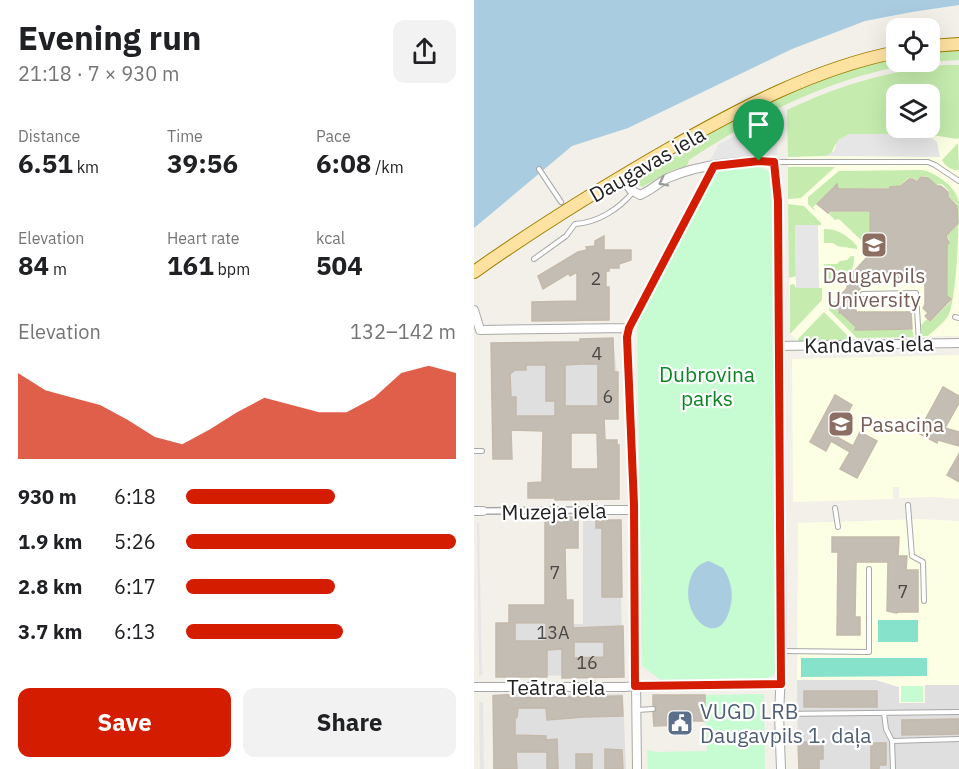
<!DOCTYPE html>
<meta charset="utf-8">
<style>
:root{--surface:#fff;--page:#f2f2f2;--text:#202124;--muted:#757577;--accent:#d31c00}
body{margin:0;font-family:"IBM Plex Sans",sans-serif;background:var(--page);color:var(--text);height:100vh;display:flex;flex-direction:column;font-size:22px;white-space:nowrap}
*{box-sizing:border-box;margin:0}
p{font-size:20px;color:var(--muted)}
.icon{flex:none;width:33px;height:33px;fill:none;stroke:currentColor;stroke-width:2;stroke-linecap:round;stroke-linejoin:round}
.map{position:relative;flex:1;overflow:hidden}
.panel{display:flex;flex-direction:column;background:var(--surface);width:474px}
.panel>*{flex:none}
.fabs{position:absolute;left:412px;top:18px;display:grid;gap:12px}
.fabs a{display:grid;place-items:center;width:54px;height:54px;border-radius:12px;background:var(--surface);box-shadow:0 6px 24px #0002;font-size:30px}
.pin{position:absolute;display:grid;place-items:center;width:51px;height:51px;color:#fff;margin:-62px -26px;border-radius:50% 50% 50% 0;rotate:-45deg;box-shadow:0 0 6px #0007}
.pin .icon{rotate:45deg}
.round{display:grid;place-items:center;flex:none;width:63px;height:63px;border-radius:12px;background:var(--page)}
.overview{display:flex;align-items:center;justify-content:space-between;height:102px;padding:0 18px}
h1{font-size:33px;font-weight:800;line-height:45px}
.metrics{display:grid;grid-template-columns:repeat(3,1fr);gap:9px;height:102px;padding:6px 18px}
.metrics div{display:grid;align-content:center}
.metrics b{font-size:26px;font-weight:800}
.metrics small{font-size:16px;font-weight:400}
.metrics p{font-size:16px}
.chart{height:168px;padding:12px 18px}
.chart p{display:flex;justify-content:space-between}
.chart svg{width:100%;height:108px;margin-top:6px;fill:var(--accent);opacity:.7}
.button{display:flex;gap:12px;margin-top:auto;padding:12px 18px}
.button a{flex:1;height:69px;border-radius:12px;background:var(--accent);color:#fff;font-size:24px;font-weight:800;line-height:69px;text-align:center}
.button a+a{background:var(--page);color:var(--text)}
ul{padding:0 18px;list-style:none;font-size:20px}
li{display:grid;grid-template-columns:96px 72px 1fr;align-items:center;height:45px}
li i{height:15px;border-radius:8px;background:var(--accent)}
main{display:flex;flex:1;min-height:0}
.map>svg:first-child{display:block}
</style>
<main>
<section class="panel">
<div class="overview"><div><h1>Evening run</h1><p>21:18 · 7 × 930 m</p></div><a class="round"><svg class="icon" aria-label="share" viewBox="0 0 24 24"><path d="M12 15V3M7 8l5-5 5 5M5 13v7h14v-7"/></svg></a></div>
<div class="metrics">
<div><p>Distance</p><b>6.51<small> km</small></b></div>
<div><p>Time</p><b>39:56</b></div>
<div><p>Pace</p><b>6:08<small> /km</small></b></div>
</div>
<div class="metrics">
<div><p>Elevation</p><b>84<small> m</small></b></div>
<div><p>Heart rate</p><b>161<small> bpm</small></b></div>
<div><p>kcal</p><b>504</b></div>
</div>
<div class="chart"><p><span>Elevation</span>132–142 m</p>
<svg viewBox="0 0 160 44" preserveAspectRatio="none"><path d="M0 44V9L10 16L20 19L30 22L40 28L50 35L60 38L70 32L80 25L90 19L100 22L110 25L120 25L130 19L140 9L150 6L160 9V44z"/></svg>
</div>
<ul>
<li><b>930 m</b>6:18<i style="width:55%"></i></li>
<li><b>1.9 km</b>5:26<i style="width:100%"></i></li>
<li><b>2.8 km</b>6:17<i style="width:55%"></i></li>
<li><b>3.7 km</b>6:13<i style="width:58%"></i></li>
</ul>
<div class="button"><a>Save</a><a>Share</a></div>
</section>
<div class="map">
<svg width="485" height="769" viewBox="0 0 485 769">
<rect width="100%" height="100%" fill="#f2f0e9"/>
<path fill="#e0dfdf" d="M139 339 143 373 144 418 18 420V344Z
M109 521H145L149 675 23 676V624H109Z
M323 680H402L425 687 426 703H451V685H485V769H324Z
M19 694H149L152 769H19Z"/>
<path fill="#fcffe4" d="M485 123V336L383 338 378 340 324 341 316 334 314 157 369 136 452 134Z
M485 355V499L460 497 425 498V487H419V499L319 502 318 359Z
M445 519 485 521V685H451V703H425V687L402 680H323L324 523Z"/>
<path fill="#c5ecae" fill-rule="evenodd" d="M485 49V60C386 63 297 106 215 160L213 166 199 170 168 187 163 184 167 177 205 154 222 140 305 97 362 73 423 57V62H456V52Z
M471 65H485V138L483 139 452 134H375L361 145 357 154 352 156 314 157 313 110C368 84 411 72 471 65ZM423 94H456V128H423Z
M484 143 485 170C478 171 471 166 468 160Z
M314 167H361L327 198 314 199Z
M448 170C463 173 482 187 485 202 485 221 483 300 474 316 469 324 460 330 454 336H448L447 325 453 319 456 322 476 302 474 296 473 245 475 239 473 236 483 225 480 217 484 212V205L475 197V191L468 184 462 185 454 177 447 176 443 181 440 178H434L424 188 422 186 415 188 364 189V187L360 186 339 207 342 212 334 204V197L365 171Z
M314 204 330 206 347 223V225L321 226 322 276 315 278Z
M356 212H395V241H388L365 219 361 220 354 213Z
M350 229C364 229 373 235 383 246V249L363 246 359 243H350Z
M377 256H380C381 275 367 283 350 284V264H363L366 261 373 260Z
M320 284 322 288H348V300L316 334V285Z
M364 298V313H367L381 327V330H438L440 337 383 338 355 310V307Z
M350 312 378 340 324 341V339Z"/>
<path fill="#c7fbd2" d="M283 166 294 171 299 182 304 668 300 674 294 678 187 680 168 666 163 323 242 173 247 169Z
M427 686H449V702H427Z
M290 694 291 769H174L173 750 182 752 233 751 231 695Z"/>
<path fill="#86e2ca" d="M404 620H444V642H404Z
M327 658H453V676L327 677Z"/>
<path fill="#e6e6e6" d="M302 115 303 155 233 162 237 159 245 144Z
M375 134H452L463 142 466 157 352 156 360 151 364 140Z
M321 225H344L345 288H322Z
M3 523H5L8 675H5Z
M5 702H9L10 769H6Z"/>
<path fill="#a9cce0" d="M0 0H485V5L438 12 391 21 318 49 154 128 98 146 0 228Z
M235 561 249 568C257 580 260 594 256 608 246 651 205 618 216 580 219 570 225 563 235 561Z"/>
<path fill="#c3bdb4" stroke="#c4b9aa" stroke-width="1.5" fill-rule="evenodd" d="M447 177 454 178 463 186H467L474 192V197L483 206 484 223 472 236 475 243 473 244V296L477 299 456 321 451 316 454 313 449 308 451 304V273H440L436 278H403L400 275 382 293V312H437L438 329 381 330 382 327 367 313H365V297L373 288 374 278 396 254V211H356L354 213 343 204 363 184 364 189H416V187L427 186 435 179H439L443 182Z
M130 236V250H157V260L145 264V268H135V271H132V287H135V320L58 321V302L103 301V272L96 276 95 273 69 289 64 276 104 252 113 250 112 247 121 246V241Z
M139 338 140 372H144V419H130L131 440H143V446L145 445V499L81 500V498H54V483L68 482 69 431 37 430 38 459H19L17 343 106 342V339ZM107 364H124V406H91V365ZM52 365H72V401H81V416H42V397H37L36 374 41 370H52ZM97 433H123L124 469H97Z
M469 387 485 396V403L471 428 485 432V446L464 440 463 443 444 433Z
M361 395 378 405 361 436 379 446 386 432 403 441 383 478 366 469 376 452 357 441 352 451 336 442Z
M485 454V482L473 475Z
M90 517H99V520H104V548H91L92 600H99V628L149 626 150 677 88 678V649L73 650V677H22V623H39H35V605H71V520H90ZM41 623H72V641H41ZM100 642H130V657L100 658Z
M122 520H147L148 597H128V528H122Z
M358 537H425L424 556H433L432 570H444V612H425L422 613 413 611 414 562H382L381 617H386V635H363L364 552H358Z
M330 691H403V707H330Z
M41 694V698L148 696 149 716 110 717 73 720 72 708H44L43 717 41 719V735L72 736V740L83 739 84 769H73V752H42L43 769H20L19 696Z
M179 695H231V721H205V725L180 726 179 713 183 709 179 705Z
M485 719V734L428 735V720Z
M324 742H349V759H345V769H325Z
M397 743H412V765H405V769H397Z
M131 749 148 750 149 769H131Z
M102 754H118V769H102Z"/>
<g fill="none" stroke-linecap="round" stroke-linejoin="round">
<g stroke="#a9a9a9" stroke-width="6">
<path id="service" d="M300 162H454L461 165 485 181
M65 169 87 202
M60 259 92 236 101 224C123 223 145 209 159 192
M389 294 442 293 445 342
M481 317 485 318
M0 451H8
M434 505 438 556 449 562 450 601
M361 508 364 527
M308 651 395 652V569
M163 710 179 709
M410 713 412 729 418 741 485 739
M306 714 485 712
M418 741 419 769"/>
</g>
<g stroke="#a9a9a9" stroke-width="8">
<path id="pedestrian" d="M9 511 115 510"/>
</g>
<g stroke="#a9a9a9" stroke-width="10">
<path id="minor" d="M147 176 157 190 166 195C176 191 184 183 194 178 226 164 266 160 300 162L304 201 308 651 305 714 307 769
M0 310 6 330 155 328
M305 346 485 343
M115 510H160
M0 511H9
M0 687H151L172 685 307 684
M163 769 160 505 153 337 155 328 240 166"/>
</g>
<g stroke="#9f7f00" stroke-width="14">
<path id="primary" d="M456 46 485 44
M0 272C62 228 127 188 193 150 265 109 341 68 423 52"/>
</g>
<use href="#service" stroke="#fff" stroke-width="4"/>
<use href="#pedestrian" stroke="#fff" stroke-width="5"/>
<use href="#minor" stroke="#fff" stroke-width="8"/>
<use href="#primary" stroke="#fee2a2" stroke-width="12"/>
</g>
<defs><path id="oneway-chevron" d="M-2-3.5L2.5 0L-2 3.5" fill="none" stroke-width="1.6" stroke-linecap="round" stroke-linejoin="round" transform="scale(1.5)"/></defs>
<use stroke="#9c9c9c" href="#oneway-chevron" transform="translate(189 182) rotate(153)"/>
<g fill="none" stroke-linecap="round" stroke-linejoin="round">
<g stroke="#fff" stroke-width="12">
<path id="route" d="M285 161 300 162 304 201 307 684 161 686 160 505 153 337 155 328 240 166Z"/>
</g>
<use href="#route" stroke="#d31c00" stroke-width="8"/>
</g>
<defs>
<g id="university-square" transform="scale(1.35)"><rect x="-9" y="-9" width="18" height="18" rx="4" fill="#8d6e63" stroke="#fff"/><path d="M0-5L7-2L0 1L-7-2ZM-4 1L0 2.5L4 1V4Q0 6-4 4Z" fill="#fff"/></g>
<g id="school-square" transform="scale(1.35)"><rect x="-9" y="-9" width="18" height="18" rx="4" fill="#8d6e63" stroke="#fff"/><path d="M0-5L7-2L0 1L-7-2ZM-4 1L0 2.5L4 1V4Q0 6-4 4Z" fill="#fff"/></g>
<g id="civic-square" transform="scale(1.35)"><rect x="-9" y="-9" width="18" height="18" rx="4" fill="#5c6f8a" stroke="#fff"/><path d="M-.6-6.5H3V-4.5H.6V-3L4-1V1h2V6H-6V1h2V-1L-.6-3ZM-1.2 2.5V6h2.4V2.5Z" fill="#fff"/></g>
</defs>
<g fill-rule="evenodd">
<use href="#university-square" x="400" y="245"/>
<use href="#school-square" x="367" y="424"/>
<use href="#civic-square" x="206" y="723"/>
</g>
<g text-anchor="middle" dominant-baseline="central" stroke-width="4.5" stroke-linejoin="round" paint-order="stroke">
<g font-size="18" fill="#4a4946">
<text x="122" y="278">2</text>
<text x="123" y="353">4</text>
<text x="134" y="396">6</text>
<text x="81" y="572">7</text>
<text x="429" y="591">7</text>
<text x="79" y="632">13A</text>
<text x="113" y="662">16</text>
</g>
<g font-size="21" fill="#222" stroke="#fff">
<text transform="translate(173 164) rotate(-30)">Daugavas iela</text>
<text transform="translate(395 344) rotate(-1)">Kandavas iela</text>
<text transform="translate(80 511) rotate(-1)">Muzeja iela</text>
<text x="82" y="687">Teātra iela</text>
</g>
<g font-size="21" fill="#785e54" stroke="#fff">
<text x="400" y="275">Daugavpils<tspan x="400" dy="24">University</tspan></text>
<text x="386" y="424" text-anchor="start">Pasaciņa</text>
</g>
<g font-size="21" fill="#0a8624" stroke="#fff">
<text x="233" y="374">Dubrovina<tspan x="233" dy="24">parks</tspan></text>
</g>
<g font-size="21" fill="#4e5e75" stroke="#fff" text-anchor="start">
<text x="226" y="711">VUGD LRB<tspan x="226" dy="24">Daugavpils 1. daļa</tspan></text>
</g>
</g>
</svg>
<div class="fabs">
<a><svg class="icon" aria-label="locate" viewBox="0 0 24 24"><circle cx="12" cy="12" r="6"/><path d="M12 2v4M12 18v4M2 12h4M18 12h4"/></svg></a>
<a><svg class="icon" aria-label="layers" viewBox="0 0 24 24"><path d="M12 4l9 5-9 5-9-5zM3 14l9 5 9-5"/></svg></a>
</div>
<div class="pin" style="left:285px;top:161px;background:#1e9e55"><svg class="icon" aria-label="arrive" viewBox="0 0 24 24"><path d="M6 21V4h12l-3 4 3 4H6"/></svg></div>
</div>
</main>
